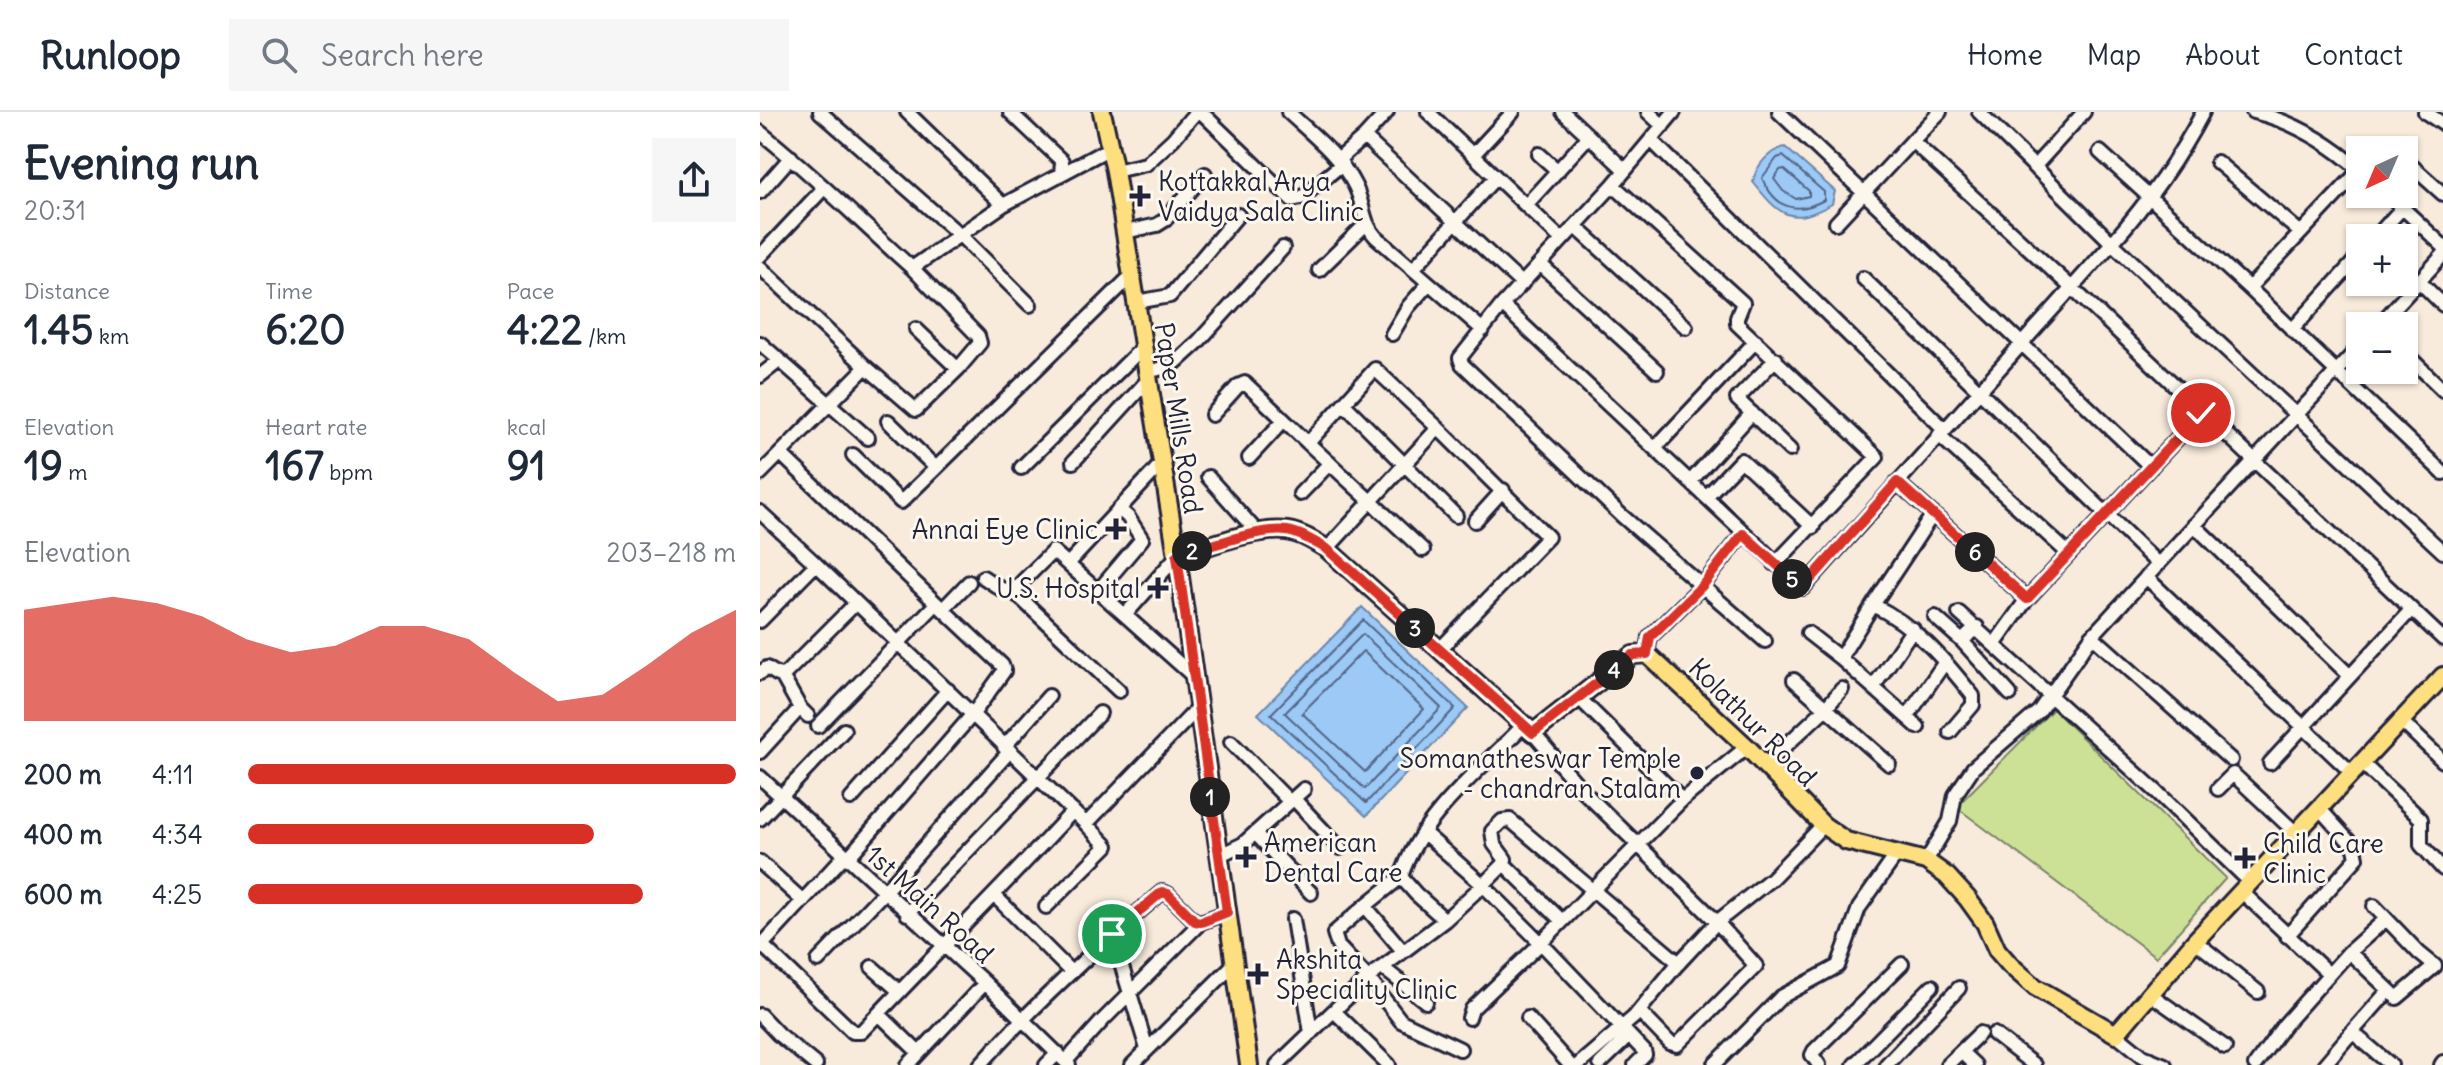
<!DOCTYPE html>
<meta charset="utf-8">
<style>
:root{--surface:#fff;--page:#f6f6f7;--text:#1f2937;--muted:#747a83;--line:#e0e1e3;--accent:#d93025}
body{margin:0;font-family:Delius,sans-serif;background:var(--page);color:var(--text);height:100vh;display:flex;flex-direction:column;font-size:30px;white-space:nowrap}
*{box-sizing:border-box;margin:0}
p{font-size:26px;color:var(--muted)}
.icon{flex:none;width:44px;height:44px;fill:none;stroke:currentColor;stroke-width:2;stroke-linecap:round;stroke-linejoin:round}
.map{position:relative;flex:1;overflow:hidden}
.side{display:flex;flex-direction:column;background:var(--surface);width:760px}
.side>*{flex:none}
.needle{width:52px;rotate:224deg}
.tools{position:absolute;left:1586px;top:24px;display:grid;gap:16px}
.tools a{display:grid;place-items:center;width:72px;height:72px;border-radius:0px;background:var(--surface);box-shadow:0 2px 6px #0004;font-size:40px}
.pin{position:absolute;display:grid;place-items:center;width:68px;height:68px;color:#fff;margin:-34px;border:4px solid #fff;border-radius:50%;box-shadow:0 2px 8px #0007}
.km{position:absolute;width:40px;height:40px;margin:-20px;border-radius:50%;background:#222;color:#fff;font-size:22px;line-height:40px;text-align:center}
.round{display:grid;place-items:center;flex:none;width:84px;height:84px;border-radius:0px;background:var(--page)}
.headline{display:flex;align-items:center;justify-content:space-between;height:136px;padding:0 24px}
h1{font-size:44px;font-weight:700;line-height:60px}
.metrics{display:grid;grid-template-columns:repeat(3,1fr);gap:12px;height:136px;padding:8px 24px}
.metrics div{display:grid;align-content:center}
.metrics b{font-size:40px;font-weight:700}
.metrics small{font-size:22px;font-weight:400}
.metrics p{font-size:22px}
.chart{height:224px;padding:16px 24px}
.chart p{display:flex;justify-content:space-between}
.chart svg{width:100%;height:144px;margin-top:8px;fill:var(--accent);opacity:.7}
ul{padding:0 24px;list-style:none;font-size:26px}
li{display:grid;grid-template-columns:128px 96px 1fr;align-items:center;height:60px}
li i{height:20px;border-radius:10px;background:var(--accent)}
header{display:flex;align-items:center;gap:48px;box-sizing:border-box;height:112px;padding:0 40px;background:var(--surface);border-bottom:2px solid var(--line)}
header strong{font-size:38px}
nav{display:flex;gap:44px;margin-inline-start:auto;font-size:28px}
.search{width:560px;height:72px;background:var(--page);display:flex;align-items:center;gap:20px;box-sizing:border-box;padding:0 28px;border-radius:0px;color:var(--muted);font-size:30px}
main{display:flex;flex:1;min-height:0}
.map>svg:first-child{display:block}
</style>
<header>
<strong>Runloop</strong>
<div class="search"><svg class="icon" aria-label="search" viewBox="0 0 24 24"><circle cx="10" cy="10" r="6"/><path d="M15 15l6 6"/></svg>Search here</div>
<nav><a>Home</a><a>Map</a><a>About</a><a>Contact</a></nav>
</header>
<main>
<section class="side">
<div class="headline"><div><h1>Evening run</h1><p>20:31</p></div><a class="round"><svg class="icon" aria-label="share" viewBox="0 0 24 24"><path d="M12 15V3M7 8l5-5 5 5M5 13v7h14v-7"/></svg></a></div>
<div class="metrics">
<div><p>Distance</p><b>1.45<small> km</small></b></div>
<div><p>Time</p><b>6:20</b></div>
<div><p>Pace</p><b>4:22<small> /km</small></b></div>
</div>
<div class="metrics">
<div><p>Elevation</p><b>19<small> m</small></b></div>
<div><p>Heart rate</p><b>167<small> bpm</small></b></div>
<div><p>kcal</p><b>91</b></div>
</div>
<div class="chart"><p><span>Elevation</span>203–218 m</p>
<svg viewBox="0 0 160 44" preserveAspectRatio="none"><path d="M0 44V10L10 8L20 6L30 8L40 12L50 19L60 23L70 21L80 15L90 15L100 19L110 29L120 38L130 36L140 27L150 17L160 10V44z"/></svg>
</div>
<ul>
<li><b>200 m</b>4:11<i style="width:100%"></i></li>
<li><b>400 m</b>4:34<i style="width:71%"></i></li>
<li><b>600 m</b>4:25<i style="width:81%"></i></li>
</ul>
</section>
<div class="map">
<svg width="1683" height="953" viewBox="0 0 1683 953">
<rect width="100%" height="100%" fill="#f8ebdc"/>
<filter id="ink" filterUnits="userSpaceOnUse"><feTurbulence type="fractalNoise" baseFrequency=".0125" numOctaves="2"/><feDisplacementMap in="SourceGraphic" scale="16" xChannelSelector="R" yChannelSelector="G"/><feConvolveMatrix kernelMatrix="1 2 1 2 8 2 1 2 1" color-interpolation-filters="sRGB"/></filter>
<g filter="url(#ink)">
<path fill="#cde196" stroke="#788268" stroke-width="2" d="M1293 597 1466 766 1396 845 1196 695Z"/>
<path fill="#9cc9f6" stroke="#6b86ab" stroke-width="2" d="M1025 35 1075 79 1072 92C1031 115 1019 103 993 70 996 53 1009 39 1025 35Z
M602 495 708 596 606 704 498 602Z"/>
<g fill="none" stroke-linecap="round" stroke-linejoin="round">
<path stroke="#536586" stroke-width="2" d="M1023 44 1064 80V88C1035 104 1015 95 1002 66L1017 46Z
M1020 58 1024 57 1049 79V84L1036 87 1023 79 1014 67Z
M603 508 695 596 606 691 511 602Z
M603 522 681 596 605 677 525 601Z
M603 539 664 597 605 660 542 601Z"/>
<g stroke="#22223b" stroke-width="18">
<path id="minor" d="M60 0 200 123 270 193
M147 0 243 93
M250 0 302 49 301 62
M441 0 532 88 541 86 582 52
M528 0C553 23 580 44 595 74 604 92 602 110 616 125L723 218
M668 0 802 128
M803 0 865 58
M888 0 903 14
M914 0 853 73 742 193 700 246 702 252 861 403 1005 529
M1019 0 1391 355
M1180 0 1152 29 1313 177 1683 527
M1443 0C1418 48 1388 90 1352 131L1683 440
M1493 0C1533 9 1569 31 1600 58
M1665 0 1683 12
M0 20C53 62 101 111 152 156L243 93 350 36
M604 25 627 0
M891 28 1184 317
M1340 40 1489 176 1683 361
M779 42 798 59
M713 43 753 0
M579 47 604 25 762 172
M1644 47 1683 82
M1457 50 1541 121
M1274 55 1324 0
M355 59 386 52 413 27 436 0
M853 73 983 191 977 206V212L1117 345 1015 452
M0 80 31 45
M1628 82 1683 134
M766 93 829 24
M1076 111 1152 29
M815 114 926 215
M365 120 397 113 405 108 445 62
M1615 126 1642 96
M0 144 63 77
M780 152 897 259
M0 155 106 255 0 362
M653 157 736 65
M559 158 605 113
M1103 166 1398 452
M1660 170 1683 193
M1489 176 1600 58
M376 190 410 184 478 103
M742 193 1043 476 1352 131 1219 0
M1618 214 1683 143
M156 217 198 257
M1532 218 1600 143
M632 222 648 195 669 171
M0 231 108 326
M1644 240 1683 278
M1016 247 977 287 1030 338
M106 255 156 298 198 257 220 231 218 224 152 156
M386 260 408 255 416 250 438 230 523 136
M0 264 19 249
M585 293 696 404
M1441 301 1267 487 1234 533 1397 680 1491 771
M452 303 478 274 485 271 548 331 615 257 678 316
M128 309 176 356 372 163
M1179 323 1309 442
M548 331 663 438
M895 336 996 229
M21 342 175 490 173 495 58 614
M93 343 141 390 176 356
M489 346 524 308
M313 350 387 269
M261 356 383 235
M448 365 498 421
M930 370 992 301
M1137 370 1267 487
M540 382 570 351
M946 385 981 348 1053 415
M0 400 56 452 0 509
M715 409 743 378
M1434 413 1589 563
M567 437 678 316 788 425 680 537
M56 452 326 712 437 597
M308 452 401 352
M223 465 241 477 253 479
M1386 465 1592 661
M338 479 382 427 368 405 359 397
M1113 493 1173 402
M183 497 209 470
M1199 501 1234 533
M365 503 417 444
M1175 505 1202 529
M1217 515 1202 529 1250 582
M1048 521 1080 546
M1332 524 1471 648
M887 542 890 525 942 474 983 422
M0 561 7 556 18 563 25 562 96 491
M22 564 40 596
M1034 568 1129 652
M1114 574 1153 517
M359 579 253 479 293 439 432 563
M819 586 922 688
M1147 605 1185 550
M1641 609 1683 649
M764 613C722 656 659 706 641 765L656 782 685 808 723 773 781 831 922 688 987 635
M1158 615 1080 546 1113 493C1156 514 1184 547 1213 584V593L1190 620
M773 621 823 679 957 810 996 854 917 933 910 931 879 899
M471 630 530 690
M244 635 289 584
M0 640 40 596 48 604
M1510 651 1651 498
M1602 651 1661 707V733L1683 757
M1005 653 1065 597 1082 577
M0 665 225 871 309 953
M1458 677 1473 662 1536 721
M91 687 188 578
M534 687 580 736
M0 707 84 618
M663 720 723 773 744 752 745 747 734 732 732 719 742 709 750 708 919 851
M495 721 551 781
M458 744 483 732 544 677
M87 747 213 602 244 559 242 553 175 490
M1166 749 1190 709 1195 683 1213 656 1279 599 1332 524 1600 234
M0 750 43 789
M744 752 802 809
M1482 780 1568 861
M235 784 311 860
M605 794 641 765
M1614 794 1659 841 1675 854 1637 886 1629 878
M286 795 347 734 326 712
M147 802 340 601
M533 807 551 921
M352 822 387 937
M1527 824 1597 746 1595 736 1559 696
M1435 829 1498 880
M0 831 93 920H101C171 846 244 774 313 699
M2 833 84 744
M643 839 605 794 574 821 578 834 608 866 641 909 700 937
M1589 840 1626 807
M58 849 124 780 249 640
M112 855 138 878
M623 856 666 890
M1390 882 1465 935
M574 899 629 953
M119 902 159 941
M0 903 18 922 56 953
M709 906 712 897 781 831 884 939 885 943 875 953
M768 906 810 953
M1234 922 1274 953
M1356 922 1383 944 1405 953
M1201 940 1215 953
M306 949 344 907 441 810
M840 952 869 924
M148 953 225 871
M220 953C276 890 338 834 402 780L408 782 435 809 441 810 467 800
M286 953 298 941
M372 953 475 851
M517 953 608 866 685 808
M818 953 874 905 916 854 957 810 1012 766 1063 713
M954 953 1021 885 1078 854 1099 796 1137 742
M1059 953 1052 943 1054 939 1142 852
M1094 953 1172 874
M1126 953 1199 876
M1187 953 1220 921
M1495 953 1524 913 1589 840 1629 878 1592 920 1631 953
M1564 953 1592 920
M1681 953 1683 950"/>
</g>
<g stroke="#22223b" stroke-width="22">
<path id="major" d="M342 0 355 59 417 444 489 953
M417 444C447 435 496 415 527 419 541 421 554 429 567 437L773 621 873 543 887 542 987 635 1063 713 1086 729 1166 749 1187 764 1207 786 1225 811 1237 838 1250 853 1275 875 1356 922 1435 829 1683 564"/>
</g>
<use href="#minor" stroke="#fbf7ec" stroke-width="12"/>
<use href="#major" stroke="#fedf80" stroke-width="16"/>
</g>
</g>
<g fill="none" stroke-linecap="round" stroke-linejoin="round" filter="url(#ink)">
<g stroke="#fff" stroke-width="16">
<path id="route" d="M352 822 402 780 408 782 435 809 441 810 467 800 417 444C445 436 500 415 527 419 541 421 554 430 567 437L773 621 873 543 887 542 890 525 942 474 983 422 1043 476 1137 370 1267 487 1441 301"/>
</g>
<use href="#route" stroke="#d93025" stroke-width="10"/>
</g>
<g fill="#22223b" stroke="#fbf7ec" stroke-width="3">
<path d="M376 72h8v8h8v8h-8v8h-8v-8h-8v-8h8z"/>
<path d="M352 405h8v8h8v8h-8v8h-8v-8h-8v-8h8z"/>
<path d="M394 464h8v8h8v8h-8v8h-8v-8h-8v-8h8z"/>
<circle cx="937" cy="661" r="8"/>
<path d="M482 733h8v8h8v8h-8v8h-8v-8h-8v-8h8z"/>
<path d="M1481 734h8v8h8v8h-8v8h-8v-8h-8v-8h8z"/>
<path d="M494 850h8v8h8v8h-8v8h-8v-8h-8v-8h8z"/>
</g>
<g text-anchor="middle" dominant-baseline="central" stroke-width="6" stroke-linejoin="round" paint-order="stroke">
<g font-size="26" fill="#22223b" stroke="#fbf7ec" text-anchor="start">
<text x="398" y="69">Kottakkal Arya<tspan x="398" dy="30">Vaidya Sala Clinic</tspan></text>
<text x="338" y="417" text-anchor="end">Annai Eye Clinic</text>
<text x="380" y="476" text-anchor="end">U.S. Hospital</text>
<text x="921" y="646" text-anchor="end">Somanatheswar Temple<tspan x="921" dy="30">- chandran Stalam</tspan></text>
<text x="504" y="730">American<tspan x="504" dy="30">Dental Care</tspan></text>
<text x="1503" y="731">Child Care<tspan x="1503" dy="30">Clinic</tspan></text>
<text x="516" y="847">Akshita<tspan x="516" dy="30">Speciality Clinic</tspan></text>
</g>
<g font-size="26" fill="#22223b" stroke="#fbf7ec">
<text transform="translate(419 306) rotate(81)">Paper Mills Road</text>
<text transform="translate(993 610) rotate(45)">Kolathur Road</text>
<text transform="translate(170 792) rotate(42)">1st Main Road</text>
</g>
</g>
</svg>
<div class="tools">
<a><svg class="needle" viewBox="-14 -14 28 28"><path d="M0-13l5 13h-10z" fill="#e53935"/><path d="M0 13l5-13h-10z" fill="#747a83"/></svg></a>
<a>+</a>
<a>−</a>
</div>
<div class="pin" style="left:352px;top:822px;background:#1e9e55"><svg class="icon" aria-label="arrive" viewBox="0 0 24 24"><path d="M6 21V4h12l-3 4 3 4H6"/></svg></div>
<div class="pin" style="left:1441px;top:301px;background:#d93025"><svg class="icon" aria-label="check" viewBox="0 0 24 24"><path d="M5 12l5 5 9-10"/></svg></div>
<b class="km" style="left:450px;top:685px">1</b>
<b class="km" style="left:432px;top:439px">2</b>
<b class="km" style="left:655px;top:516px">3</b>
<b class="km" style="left:854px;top:558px">4</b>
<b class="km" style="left:1032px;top:467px">5</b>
<b class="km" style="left:1215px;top:440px">6</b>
</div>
</main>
